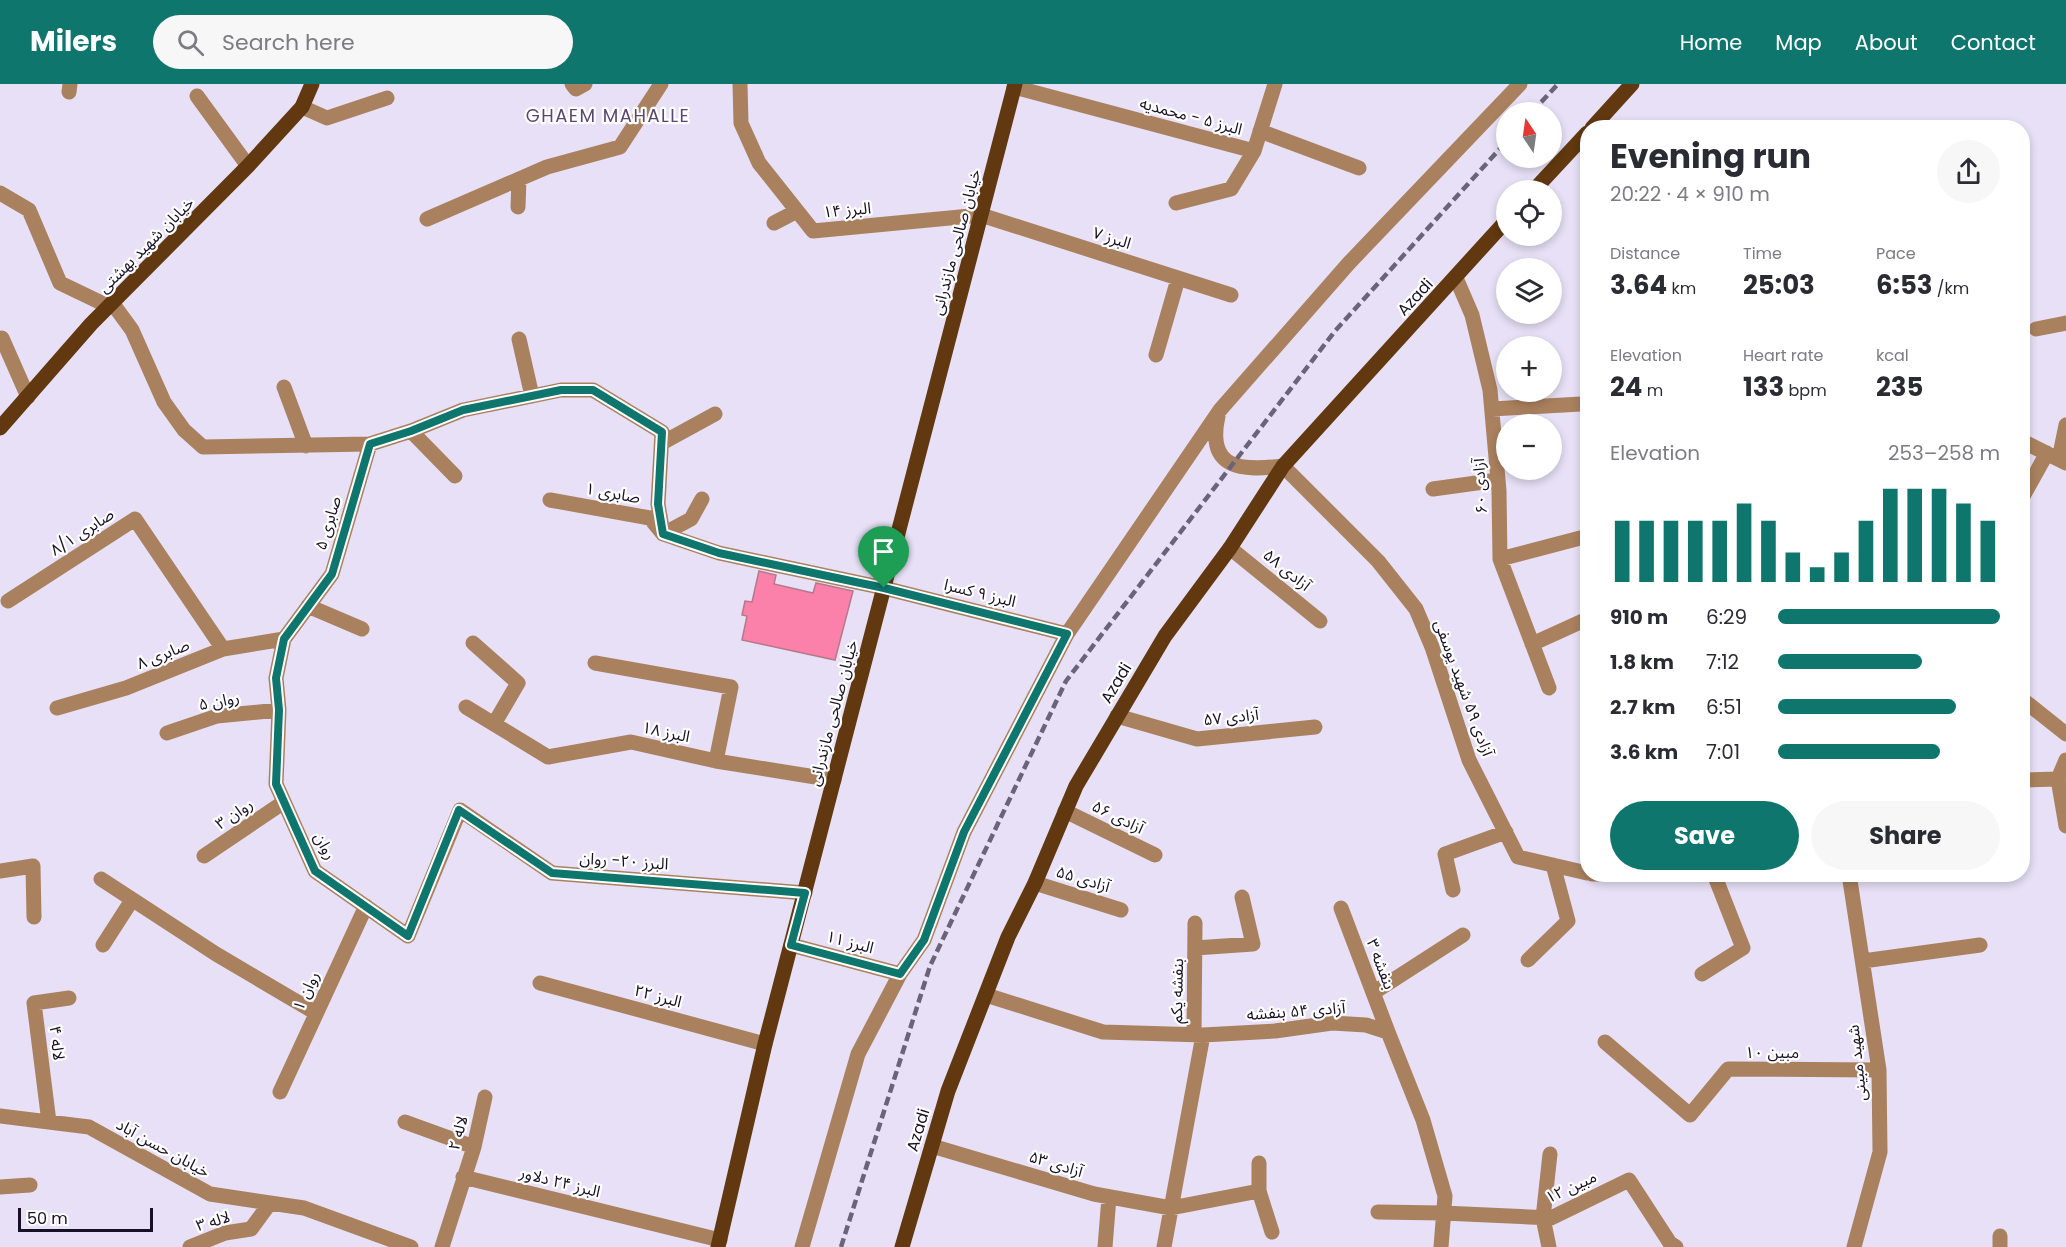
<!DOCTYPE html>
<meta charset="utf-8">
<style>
:root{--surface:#fff;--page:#f7f7f7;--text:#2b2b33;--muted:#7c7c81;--accent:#0f766e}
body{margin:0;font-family:Poppins,"Noto Sans Arabic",sans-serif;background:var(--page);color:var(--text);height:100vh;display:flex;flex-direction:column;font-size:22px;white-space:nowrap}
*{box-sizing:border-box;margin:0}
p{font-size:20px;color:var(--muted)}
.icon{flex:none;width:33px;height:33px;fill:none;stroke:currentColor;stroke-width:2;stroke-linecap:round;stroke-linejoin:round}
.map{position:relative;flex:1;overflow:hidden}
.sheet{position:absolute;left:1580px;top:36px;width:450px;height:762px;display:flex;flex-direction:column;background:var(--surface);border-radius:24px;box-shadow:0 3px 9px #0003}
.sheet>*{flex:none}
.needle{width:39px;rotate:347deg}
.controls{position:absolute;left:1496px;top:18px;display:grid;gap:12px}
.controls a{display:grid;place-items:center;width:66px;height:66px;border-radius:50%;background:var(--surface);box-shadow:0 3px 9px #0003;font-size:30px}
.scale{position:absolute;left:18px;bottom:15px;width:135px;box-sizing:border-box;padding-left:6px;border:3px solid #181024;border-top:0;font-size:16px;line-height:21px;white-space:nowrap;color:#181024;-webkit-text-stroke:4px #fff;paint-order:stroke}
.pin{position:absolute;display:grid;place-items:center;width:51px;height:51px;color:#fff;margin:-62px -26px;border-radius:50% 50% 50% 0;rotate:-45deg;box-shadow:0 0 6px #0007}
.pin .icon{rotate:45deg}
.round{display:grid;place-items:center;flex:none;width:63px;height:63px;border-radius:32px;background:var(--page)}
.summary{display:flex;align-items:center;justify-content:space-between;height:102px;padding:0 30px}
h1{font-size:33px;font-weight:700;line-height:45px}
.metrics{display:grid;grid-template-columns:repeat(3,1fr);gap:9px;height:102px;padding:6px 30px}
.metrics div{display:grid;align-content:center}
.metrics b{font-size:26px;font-weight:700}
.metrics small{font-size:16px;font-weight:400}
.metrics p{font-size:16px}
.chart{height:168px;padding:12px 30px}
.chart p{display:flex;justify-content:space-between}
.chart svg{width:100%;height:108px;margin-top:6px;stroke:var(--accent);stroke-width:6}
.action{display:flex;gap:12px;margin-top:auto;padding:12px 30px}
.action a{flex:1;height:69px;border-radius:36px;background:var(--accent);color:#fff;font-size:24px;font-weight:700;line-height:69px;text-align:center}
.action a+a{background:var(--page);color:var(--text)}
ul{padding:0 30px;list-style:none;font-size:20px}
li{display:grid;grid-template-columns:96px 72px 1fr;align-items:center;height:45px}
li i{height:15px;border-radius:8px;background:var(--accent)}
header{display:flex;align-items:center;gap:36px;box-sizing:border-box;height:84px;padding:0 30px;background:var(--accent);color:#fff}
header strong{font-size:28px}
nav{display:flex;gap:33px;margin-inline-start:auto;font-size:21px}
.search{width:420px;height:54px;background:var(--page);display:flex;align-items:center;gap:15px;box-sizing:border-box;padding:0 21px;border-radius:33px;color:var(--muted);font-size:22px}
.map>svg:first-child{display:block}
</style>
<header>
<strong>Milers</strong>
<div class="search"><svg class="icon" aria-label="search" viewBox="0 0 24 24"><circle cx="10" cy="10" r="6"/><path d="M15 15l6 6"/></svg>Search here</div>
<nav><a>Home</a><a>Map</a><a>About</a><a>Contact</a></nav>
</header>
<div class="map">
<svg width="2066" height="1163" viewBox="0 0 2066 1163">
<rect width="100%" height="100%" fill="#e7e0f6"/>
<path fill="#fc81aa" stroke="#b5798b" stroke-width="1.5" d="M759 487 776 491 774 500 813 509 816 499 853 507 835 576 742 556 747 532 742 531 745 517 752 518Z"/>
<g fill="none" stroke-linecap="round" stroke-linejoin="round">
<path stroke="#aa815f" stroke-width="15" d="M572 0 576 5 585 0
M740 0 741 39 759 79 813 147 981 131 1231 211
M1014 3 1254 67
M69 8 70 0
M197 12 248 82
M302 23 327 34 387 14
M1260 47 1359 84
M0 109 29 126 60 199 110 223
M1176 119 1231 105 1254 67 1275 0
M518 123 519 95
M427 135 547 83 620 63 661 0
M774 139 797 127
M1456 194 1472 231 1490 306 1499 407 1500 475 1549 604
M113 220 132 246 164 318 184 346 203 363 370 360 411 347 463 326 561 306H593L662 348 658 420 663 450 719 469 884 504 1067 550
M2036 245 2066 239
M0 255 2 254 28 313
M519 255 532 312
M1156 271 1178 195
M284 303 306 362
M1492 325 1581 320
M1218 332C1206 386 1242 387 1283 382L1378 477 1416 525 1432 563 1469 676 1518 773 1587 789
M411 347 455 392
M2022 357 2066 379
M662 359 715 330
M370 360 332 490 284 555 276 594 279 626 276 700 315 787 408 852 460 726 552 789 805 809
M2059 375 2066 341
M1433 405 1498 396
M2022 414 2047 369
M550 416 650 434 663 450 691 435 702 415
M1230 464 1320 537
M1500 475 1584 453
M8 517 135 435 223 565
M308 522 362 545
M473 559 518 599 494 640
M1532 560 1587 535
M595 579 731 603 716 677
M2022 615 2066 650
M466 623 548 673 631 658 716 677 834 696
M57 624 126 604 223 565 284 555
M1117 632 1197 655 1315 643
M167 649 217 632 279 626
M2058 695 2066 742
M2022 696 2058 695 2066 676
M1065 727 1155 771
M204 772 284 718
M0 787 33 782 34 833
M1592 790H1636
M1849 790 1879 986 1880 1068 1854 1163
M101 795 216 870 316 929
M1035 799 1121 826
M1453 806 1445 770 1506 748
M1341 824 1388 948
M103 861 132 816
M791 861 900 890
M1195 864 1253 860 1242 813
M1528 876 1568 837 1553 781
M1863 877 1980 861
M1702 890 1743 864 1714 790
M540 899 765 960
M1373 909 1463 851
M986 911 1103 948 1203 951 1275 947 1332 939 1366 941 1388 948 1423 1036 1445 1112 1441 1163
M1194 951 1195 839
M1605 958 1690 1031 1728 985 1879 986
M280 1008 366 822
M0 1032 89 1043 210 1110 304 1124 411 1163
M49 1038 34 919 69 914
M405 1038 474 1063
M932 1062 1094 1110 1171 1124 1259 1107V1079
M463 1093 720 1156
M0 1103 30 1101
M1259 1107 1272 1148
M1378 1128 1443 1129 1551 1134 1629 1096 1670 1159 1676 1163
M2000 1152V1163
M190 1163 225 1149 251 1145 270 1119
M442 1163 474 1063 485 1013
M802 1163 858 970 900 890 924 856 964 748 1067 550 1220 326 1349 179 1520 0
M1105 1163 1109 1113
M1164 1163 1203 951
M1549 1163 1543 1134 1550 1070"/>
<path stroke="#61380f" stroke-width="15" d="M1592 44 1632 0
M1534 106 1587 49
M0 344 91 240 248 82 302 23 312 0
M718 1163 765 960 1015 0
M902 1163 948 1007 1008 853 1035 799 1076 702 1165 552 1230 464 1283 382 1506 137"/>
<path stroke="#6b6378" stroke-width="4.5" stroke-dasharray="9 4.5" stroke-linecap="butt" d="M1532 28 1558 0
M841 1163 930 882 1066 597 1335 247 1506 58"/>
</g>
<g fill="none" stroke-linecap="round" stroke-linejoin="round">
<g stroke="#fff" stroke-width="12">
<path id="route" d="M561 306H593L662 348 658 420 663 450 719 469 884 504 1067 550 964 748 924 856 900 890 791 861 805 809 552 789 459 726 408 852 315 787 276 700 279 626 276 594 284 555 332 490 370 360 411 347 463 326Z"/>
</g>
<use href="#route" stroke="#0f766e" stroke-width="8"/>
</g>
<g text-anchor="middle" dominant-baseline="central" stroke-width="4.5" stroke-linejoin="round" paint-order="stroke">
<g font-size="16" fill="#181024" stroke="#fff">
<text transform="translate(1191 32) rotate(15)">البرز ۵ - محمدیه</text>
<text transform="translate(847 126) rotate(-5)">البرز ۱۴</text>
<text transform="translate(1112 154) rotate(18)">البرز ۷</text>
<text transform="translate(956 158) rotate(-75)">خیابان صالحی مازندرانی</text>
<text transform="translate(146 161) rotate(-45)">خیابان شهید بهشتی</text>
<text transform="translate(1415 213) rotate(-47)">Azadi</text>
<text transform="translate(1480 402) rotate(-93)">آزادی ۶۰</text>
<text transform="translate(613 409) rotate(10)">صابری ۱</text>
<text transform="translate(328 439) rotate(-73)">صابری ۵</text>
<text transform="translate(82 448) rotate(-33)">صابری ۸/۱</text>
<text transform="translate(1287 486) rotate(39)">آزادی ۵۸</text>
<text transform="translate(980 509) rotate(14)">البرز ۹ کسرا</text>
<text transform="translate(163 570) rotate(-22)">صابری ۸</text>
<text transform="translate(1116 599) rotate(-59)">Azadi</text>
<text transform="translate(1464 604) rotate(70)">آزادی ۵۹ شهید یوسفی</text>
<text transform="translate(219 617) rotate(-11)">روان ۵</text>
<text transform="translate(833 629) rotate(-75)">خیابان صالحی مازندرانی</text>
<text transform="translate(1231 633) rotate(-6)">آزادی ۵۷</text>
<text transform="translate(666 648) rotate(12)">البرز ۱۸</text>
<text transform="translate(234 730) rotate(-34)">روان ۳</text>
<text transform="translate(1118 733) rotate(26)">آزادی ۵۶</text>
<text transform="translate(325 762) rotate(62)">روان</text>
<text transform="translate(624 777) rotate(4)">البرز ۲۰- روان</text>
<text transform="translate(1083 795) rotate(17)">آزادی ۵۵</text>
<text transform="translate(850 858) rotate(15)">البرز ۱۱</text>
<text transform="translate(1381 880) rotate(69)">بنفشه ۳</text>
<text transform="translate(306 907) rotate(-65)">روان ۱</text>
<text transform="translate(1177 907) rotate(-89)">بنفشه یکم</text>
<text transform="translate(658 912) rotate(15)">البرز ۲۲</text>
<text transform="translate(1296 927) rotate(-4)">آزادی ۵۴ بنفشه</text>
<text transform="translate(57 959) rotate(83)">لاله ۴</text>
<text x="1772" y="968">مبین ۱۰</text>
<text transform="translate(1857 979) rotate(-96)">شهید مبینی</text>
<text transform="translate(918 1046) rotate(-73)">Azadi</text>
<text transform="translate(458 1049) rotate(-75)">لاله ۲</text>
<text transform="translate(163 1064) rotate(29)">خیابان حسن آباد</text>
<text transform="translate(1056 1080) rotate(17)">آزادی ۵۳</text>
<text transform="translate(560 1098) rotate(14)">البرز ۲۴ دلاور</text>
<text transform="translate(1571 1103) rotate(-25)">مبین ۱۲</text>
<text transform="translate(213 1137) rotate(-17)">لاله ۳</text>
</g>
<g font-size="18" letter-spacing="1.5" fill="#584675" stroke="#fff">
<text x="608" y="31">GHAEM MAHALLE</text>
</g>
</g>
</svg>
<div class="controls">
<a><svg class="needle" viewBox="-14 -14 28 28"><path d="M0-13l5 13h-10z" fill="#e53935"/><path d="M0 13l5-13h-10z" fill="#7c7c81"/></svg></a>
<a><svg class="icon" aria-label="locate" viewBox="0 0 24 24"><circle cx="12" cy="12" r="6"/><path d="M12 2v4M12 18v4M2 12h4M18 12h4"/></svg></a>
<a><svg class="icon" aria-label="layers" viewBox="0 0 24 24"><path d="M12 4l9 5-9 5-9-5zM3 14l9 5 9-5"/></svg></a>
<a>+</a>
<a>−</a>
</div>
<div class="scale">50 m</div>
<div class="pin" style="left:884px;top:504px;background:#1e9e55"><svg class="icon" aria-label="arrive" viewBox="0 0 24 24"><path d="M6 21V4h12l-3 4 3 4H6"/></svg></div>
<section class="sheet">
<div class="summary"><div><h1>Evening run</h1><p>20:22 · 4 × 910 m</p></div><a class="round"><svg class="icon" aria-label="share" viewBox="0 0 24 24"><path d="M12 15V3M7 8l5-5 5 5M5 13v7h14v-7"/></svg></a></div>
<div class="metrics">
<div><p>Distance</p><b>3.64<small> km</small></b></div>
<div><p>Time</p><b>25:03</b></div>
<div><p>Pace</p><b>6:53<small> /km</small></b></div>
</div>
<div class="metrics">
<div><p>Elevation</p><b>24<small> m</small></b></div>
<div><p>Heart rate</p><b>133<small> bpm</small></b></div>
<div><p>kcal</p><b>235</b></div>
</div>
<div class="chart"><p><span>Elevation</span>253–258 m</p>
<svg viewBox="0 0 160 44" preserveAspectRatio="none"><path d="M5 44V19M15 44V19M25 44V19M35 44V19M45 44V19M55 44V12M65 44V19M75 44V32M85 44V38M95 44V32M105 44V19M115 44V6M125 44V6M135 44V6M145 44V12M155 44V19"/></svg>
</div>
<ul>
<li><b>910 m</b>6:29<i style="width:100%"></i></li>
<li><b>1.8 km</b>7:12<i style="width:65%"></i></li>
<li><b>2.7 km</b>6:51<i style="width:80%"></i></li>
<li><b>3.6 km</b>7:01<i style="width:73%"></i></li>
</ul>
<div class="action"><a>Save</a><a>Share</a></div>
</section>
</div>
